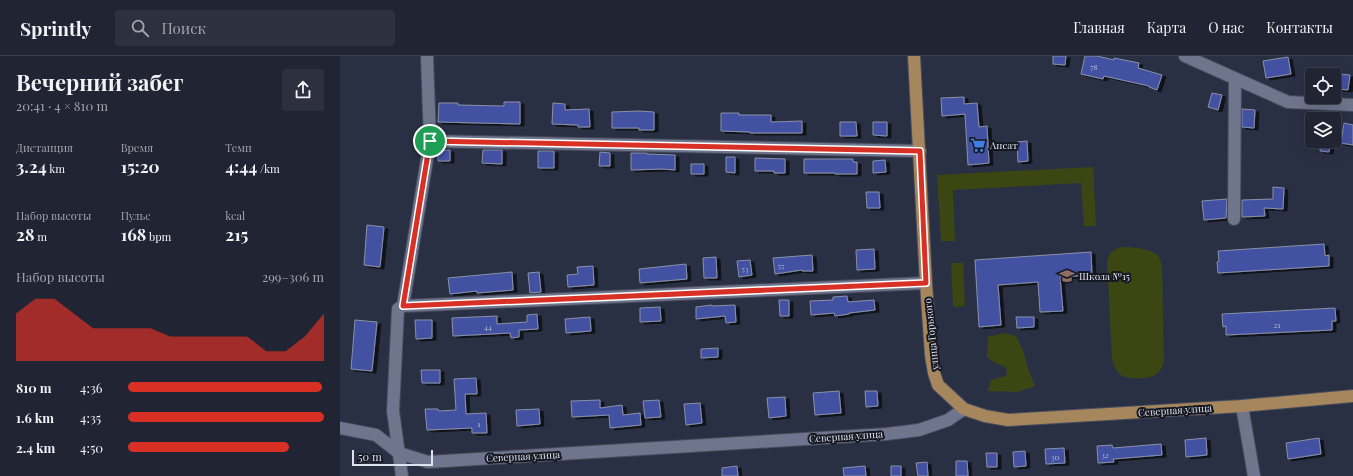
<!DOCTYPE html>
<html lang="ru">
<meta charset="utf-8">
<style>
:root{--surface:#202433;--page:#2d303f;--text:#f1f3f6;--muted:#a2a4ac;--line:#3d414e;--accent:#d93025}
body{margin:0;font-family:"Playfair Display",serif;background:var(--page);color:var(--text);height:100vh;display:flex;flex-direction:column;font-size:15px;white-space:nowrap}
*{box-sizing:border-box;margin:0}
p{font-size:13px;color:var(--muted)}
.icon{flex:none;width:22px;height:22px;fill:none;stroke:currentColor;stroke-width:2;stroke-linecap:round;stroke-linejoin:round}
.map{position:relative;flex:1;overflow:hidden}
.details{display:flex;flex-direction:column;background:var(--surface);width:340px}
.details>*{flex:none}
.controls{position:absolute;left:965px;top:12px;display:grid;gap:8px}
.controls a{display:grid;place-items:center;width:36px;height:36px;border-radius:4px;background:var(--surface);box-shadow:0 4px 16px #0002,0 0 0 1px var(--line);font-size:20px}
.scale{position:absolute;left:12px;bottom:10px;width:81px;box-sizing:border-box;padding-left:4px;border:2px solid #dee2ef;border-top:0;font-size:11px;line-height:14px;white-space:nowrap;color:#dee2ef;-webkit-text-stroke:3px #161821;paint-order:stroke}
.pin{position:absolute;display:grid;place-items:center;width:34px;height:34px;color:#fff;margin:-17px;border:2px solid #fff;border-radius:50%;box-shadow:0 1px 4px #0007}
.round{display:grid;place-items:center;flex:none;width:42px;height:42px;border-radius:4px;background:var(--page)}
.headline{display:flex;align-items:center;justify-content:space-between;height:68px;padding:0 16px}
h1{font-size:22px;font-weight:700;line-height:30px}
.metrics{display:grid;grid-template-columns:repeat(3,1fr);gap:6px;height:68px;padding:4px 16px}
.metrics div{display:grid;align-content:center}
.metrics b{font-size:17px;font-weight:700}
.metrics small{font-size:11px;font-weight:400}
.metrics p{font-size:11px}
.chart{height:112px;padding:8px 16px}
.chart p{display:flex;justify-content:space-between}
.chart svg{width:100%;height:72px;margin-top:4px;fill:var(--accent);opacity:.7}
ul{padding:0 16px;list-style:none;font-size:13px}
li{display:grid;grid-template-columns:64px 48px 1fr;align-items:center;height:30px}
li i{height:10px;border-radius:5px;background:var(--accent)}
header{display:flex;align-items:center;gap:24px;box-sizing:border-box;height:56px;padding:0 20px;background:var(--surface);border-bottom:1px solid var(--line)}
header strong{font-size:19px}
nav{display:flex;gap:22px;margin-inline-start:auto;font-size:14px}
.search{width:280px;height:36px;background:var(--page);display:flex;align-items:center;gap:10px;box-sizing:border-box;padding:0 14px;border-radius:4px;color:var(--muted);font-size:15px}
main{display:flex;flex:1;min-height:0}
.map>svg:first-child{display:block}
</style>
<header>
<strong>Sprintly</strong>
<div class="search"><svg class="icon" aria-label="search" viewBox="0 0 24 24"><circle cx="10" cy="10" r="6"/><path d="M15 15l6 6"/></svg>Поиск</div>
<nav><a>Главная</a><a>Карта</a><a>О нас</a><a>Контакты</a></nav>
</header>
<main>
<section class="details">
<div class="headline"><div><h1>Вечерний забег</h1><p>20:41 · 4 × 810 m</p></div><a class="round"><svg class="icon" aria-label="share" viewBox="0 0 24 24"><path d="M12 15V3M7 8l5-5 5 5M5 13v7h14v-7"/></svg></a></div>
<div class="metrics">
<div><p>Дистанция</p><b>3.24<small> km</small></b></div>
<div><p>Время</p><b>15:20</b></div>
<div><p>Темп</p><b>4:44<small> /km</small></b></div>
</div>
<div class="metrics">
<div><p>Набор высоты</p><b>28<small> m</small></b></div>
<div><p>Пульс</p><b>168<small> bpm</small></b></div>
<div><p>kcal</p><b>215</b></div>
</div>
<div class="chart"><p><span>Набор высоты</span>299–306 m</p>
<svg viewBox="0 0 160 44" preserveAspectRatio="none"><path d="M0 44V15L10 6L20 6L30 15L40 24L50 24L60 24L70 24L80 29L90 29L100 29L110 29L120 29L130 38L140 38L150 29L160 15V44z"/></svg>
</div>
<ul>
<li><b>810 m</b>4:36<i style="width:99%"></i></li>
<li><b>1.6 km</b>4:35<i style="width:100%"></i></li>
<li><b>2.4 km</b>4:50<i style="width:82%"></i></li>
</ul>
</section>
<div class="map">
<svg width="1013" height="420" viewBox="0 0 1013 420">
<defs>
<filter id="shadow"><feDropShadow dx="4" dy="2" stdDeviation="0" flood-color="#0009"/></filter>
</defs>
<rect width="100%" height="100%" fill="#2a3044"/>
<path fill="#3c4612" d="M753 111 756 170H744L741 127 613 134 615 185H601L597 119Z
M782 191C791 191 811 192 818 200 821 203 821 207 822 211L824 306C822 312 820 316 815 319 808 323 788 324 781 319 776 315 774 309 772 303L767 205C770 196 773 194 782 191Z
M611 207H623L625 250 613 251Z
M664 277 676 280 683 294 688 313 695 330 678 336 648 335 651 324 665 320 667 318 666 311 655 307 647 301 648 281Z"/>
<path fill="#4351a1" stroke="#8990a9" filter="url(#shadow)" d="M713 0H726L725 9 713 8Z
M745 0H757L774 4V2L799 7 798 12 822 19 817 34 809 31V30L764 20 763 23 741 18Z
M948 1 951 18 926 22 923 5Z
M999 18 1010 19 1008 34 998 33Z
M872 37 882 39 878 54 868 51Z
M624 41V48L637 47 639 71 647 70 649 107 628 109 625 58 602 60 601 42Z
M164 46H180V68L98 66 99 47H118V49L164 50Z
M213 47 225 48V54L249 53 250 71H238V69L212 68Z
M902 53 915 54 914 72 902 71Z
M299 55 314 56V74H299V72H272V56Z
M381 57H399V59H431V66L462 65V77H410V76L381 75Z
M500 66H516L517 80H500Z
M533 66H547V80L533 79Z
M1004 67 1013 69V89L1001 87Z
M687 85 688 105 678 106 677 86Z
M981 85H991L989 96 980 95Z
M110 94V105H98V95Z
M143 94H162V108L142 107Z
M198 95H214V112H198Z
M260 96 270 97V110H259Z
M291 97H307V98L335 99V114L322 113 291 114Z
M386 101H395V117L386 116Z
M415 102 445 103V117H434V115H415Z
M464 103H513V106H517V118H495V117H464Z
M545 104 546 116 533 117V105Z
M351 108H364V118H351Z
M933 131 944 132 943 153 924 152 925 160 902 161V144L933 143Z
M526 136H539L540 152H527Z
M887 143 886 162 864 164 862 145Z
M27 169 44 171 40 211 24 209Z
M984 188 985 200 989 199V210L878 217 877 206 879 205 878 195Z
M534 193 535 213 517 214 516 194Z
M751 196 752 219 720 221 723 255 700 256 698 226 658 229 661 269 639 271 635 204Z
M472 199 473 215H462V214L435 218 433 202Z
M376 201 377 222H364L363 202Z
M410 204 412 219 399 221 397 205Z
M346 208 347 223 300 227 299 213Z
M253 210 254 229 228 231 227 219 238 218 237 211Z
M172 216 173 234 137 237V235L110 238 108 222Z
M199 216 201 236 190 237 188 217Z
M507 240 508 246 534 244 535 254 509 257V258L495 260 494 257 471 259 470 245 493 244V241Z
M439 244H449V260H440Z
M372 249V250L395 249 396 266 386 267 385 260 356 263V251Z
M320 251 321 265 300 266V252Z
M995 252 996 265H992V274L886 279V270L883 271 882 258Z
M197 258 198 273 179 274V281L171 282 170 277 113 280 112 262 157 260V268L187 266V259Z
M250 261 251 275 226 277 225 263Z
M676 261H694V271L677 272Z
M15 264 37 266 32 315 11 313Z
M75 264H92V282L76 283Z
M378 292V301L361 302V293Z
M81 314H100V327H82Z
M136 322 137 338H125L126 358 146 357 147 377H132V372L87 374 85 353H98L99 355 116 354 114 323Z
M499 335 501 357 475 359 473 337Z
M525 335H537L538 350 526 351Z
M445 341 446 360 429 362 427 342Z
M260 344V352L282 349 283 359 300 357 301 369 270 372 269 359 232 361 231 345Z
M319 344 321 361 305 362 303 345Z
M360 347 362 367 346 369 344 348Z
M199 353 200 368 177 370 176 354Z
M866 382 867 399 846 401 845 384Z
M979 382 981 398 948 403 946 387Z
M821 388 822 399 773 403 774 406 758 407 757 390 772 389 773 392Z
M724 392 725 407 706 408 705 393Z
M685 395 686 410 674 411 673 396Z
M646 397H657V411H647Z
M616 405H627L628 420H616Z
M587 406 588 420H578L576 407Z
M397 410 398 420H382V412Z
M525 410 526 420H504L503 412Z
M551 410H561V420H551Z"/>
<g fill="none" stroke-linecap="round" stroke-linejoin="round">
<g stroke="#484c5d" stroke-width="14">
<path id="minor" d="M845 0 948 46 1013 49
M90 85 580 95
M894 163 895 22
M63 250 586 227
M902 350 914 420
M0 372 36 379 59 397 88 406 547 378 579 374 608 364 624 353
M62 420 53 355 58 253 63 250 90 85 87 0"/>
</g>
<g stroke="#484c5d" stroke-width="14">
<path id="major" d="M574 0 586 227 591 299 594 317 598 329 624 353 645 360 668 364 902 350 1013 340"/>
</g>
<use href="#minor" stroke="#6e758d" stroke-width="12"/>
<use href="#major" stroke="#a5865d" stroke-width="12"/>
</g>
<g fill="none" stroke-linecap="round" stroke-linejoin="round">
<g stroke="#fff" stroke-width="8">
<path id="route" d="M90 85 580 95 586 227 63 250Z"/>
</g>
<use href="#route" stroke="#d93025" stroke-width="5"/>
</g>
<defs>
<g id="supermarket-bare" transform="scale(1.2)"><path d="M-6-5.5h2.5l.6 2H6L4.5 2H-2.5L-4.4-4H-6ZM-1.5 3.2a1.3 1.3 0 1 0 .1 0ZM3 3.2a1.3 1.3 0 1 0 .1 0Z" fill="#3f7fe0" stroke="#161821" stroke-width="2.5" paint-order="stroke"/></g>
<g id="school-bare" transform="scale(1.2)"><path d="M0-5L7-2L0 1L-7-2ZM-4 1L0 2.5L4 1V4Q0 6-4 4Z" fill="#8d6e63" stroke="#161821" stroke-width="2.5" paint-order="stroke"/></g>
</defs>
<g fill-rule="evenodd">
<use href="#supermarket-bare" x="638" y="89"/>
<use href="#school-bare" x="727" y="220"/>
</g>
<g text-anchor="middle" dominant-baseline="central" stroke-width="4" stroke-linejoin="round" paint-order="stroke">
<g font-size="8" fill="#b7bedc">
<text x="754" y="10">78</text>
<text x="441" y="209">55</text>
<text x="405" y="212">53</text>
<text x="937" y="268">21</text>
<text x="148" y="270">44</text>
<text x="139" y="367">1</text>
<text x="765" y="398">32</text>
<text x="715" y="400">30</text>
</g>
<g font-size="10" fill="#dee2ef" stroke="#161821" text-anchor="start">
<text x="650" y="89">Ансат</text>
<text x="739" y="220">Школа №15</text>
</g>
<g font-size="10" fill="#dee2ef" stroke="#161821">
<text transform="translate(591 278) rotate(-96)">улица Горького</text>
<text transform="translate(835 354) rotate(-4)">Северная улица</text>
<text transform="translate(506 380) rotate(-4)">Северная улица</text>
<text transform="translate(183 400) rotate(-3)">Северная улица</text>
</g>
</g>
</svg>
<div class="controls">
<a><svg class="icon" aria-label="locate" viewBox="0 0 24 24"><circle cx="12" cy="12" r="6"/><path d="M12 2v4M12 18v4M2 12h4M18 12h4"/></svg></a>
<a><svg class="icon" aria-label="layers" viewBox="0 0 24 24"><path d="M12 4l9 5-9 5-9-5zM3 14l9 5 9-5"/></svg></a>
</div>
<div class="scale">50 m</div>
<div class="pin" style="left:90px;top:85px;background:#1e9e55"><svg class="icon" aria-label="arrive" viewBox="0 0 24 24"><path d="M6 21V4h12l-3 4 3 4H6"/></svg></div>
</div>
</main>
